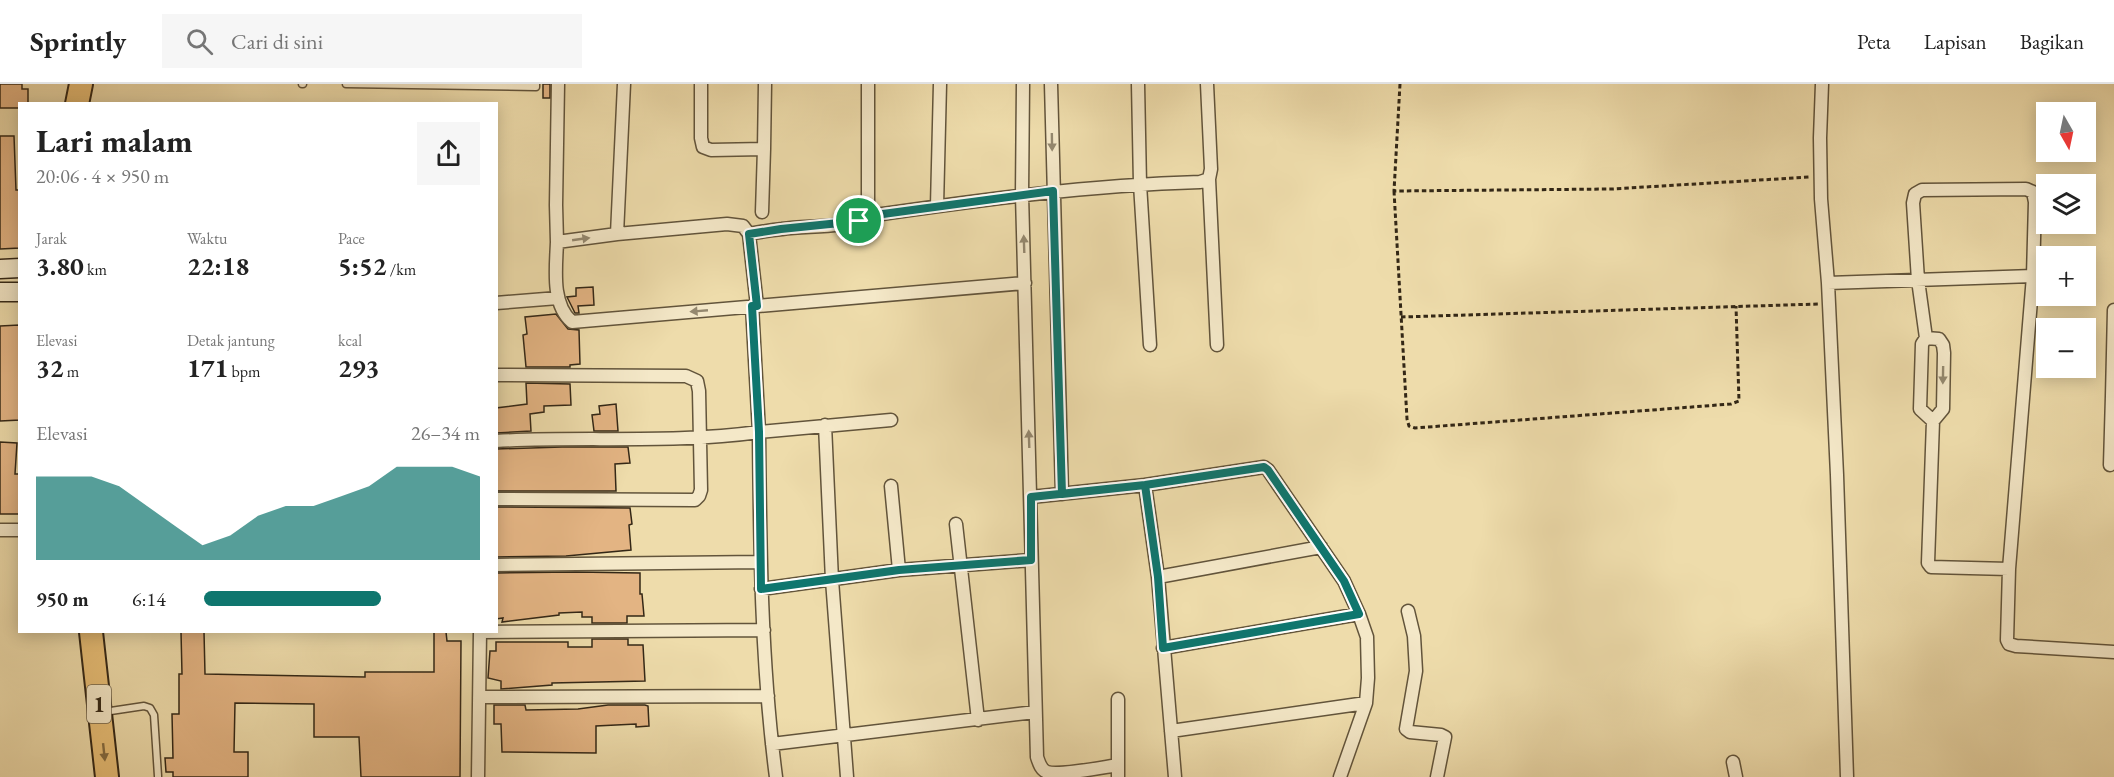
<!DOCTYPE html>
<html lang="id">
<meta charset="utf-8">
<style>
:root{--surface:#fff;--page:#f6f6f6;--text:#222;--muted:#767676;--line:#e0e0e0;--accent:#0f766e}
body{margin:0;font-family:"EB Garamond",serif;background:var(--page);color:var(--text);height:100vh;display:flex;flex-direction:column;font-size:22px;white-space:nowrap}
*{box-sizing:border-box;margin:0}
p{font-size:20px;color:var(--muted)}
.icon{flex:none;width:33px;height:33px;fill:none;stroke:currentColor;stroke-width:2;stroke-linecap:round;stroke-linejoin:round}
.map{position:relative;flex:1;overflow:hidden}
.side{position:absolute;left:18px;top:18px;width:480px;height:531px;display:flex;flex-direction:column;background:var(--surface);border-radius:0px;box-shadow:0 3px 15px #0003}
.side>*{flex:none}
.needle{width:39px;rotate:171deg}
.tools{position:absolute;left:2036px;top:18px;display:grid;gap:12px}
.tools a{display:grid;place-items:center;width:60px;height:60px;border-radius:0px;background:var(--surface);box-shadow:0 3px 15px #0003;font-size:30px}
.pin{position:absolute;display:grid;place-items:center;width:51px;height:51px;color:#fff;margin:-26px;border:3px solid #fff;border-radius:50%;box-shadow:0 2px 6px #0007}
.round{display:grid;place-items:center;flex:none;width:63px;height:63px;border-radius:0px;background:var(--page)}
.head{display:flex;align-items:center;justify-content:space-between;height:102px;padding:0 18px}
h1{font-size:33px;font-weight:700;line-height:45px}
.figures{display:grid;grid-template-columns:repeat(3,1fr);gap:9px;height:102px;padding:6px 18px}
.figures div{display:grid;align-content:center}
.figures b{font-size:26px;font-weight:700}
.figures small{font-size:16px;font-weight:400}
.figures p{font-size:16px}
.chart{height:168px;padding:12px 18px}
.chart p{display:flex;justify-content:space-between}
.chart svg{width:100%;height:108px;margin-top:6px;fill:var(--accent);opacity:.7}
ul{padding:0 18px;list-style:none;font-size:20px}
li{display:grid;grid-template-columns:96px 72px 1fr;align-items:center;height:45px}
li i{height:15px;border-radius:8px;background:var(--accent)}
header{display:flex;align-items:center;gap:36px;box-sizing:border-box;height:84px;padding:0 30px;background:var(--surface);border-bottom:2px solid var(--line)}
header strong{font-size:28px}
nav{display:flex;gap:33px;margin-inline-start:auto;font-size:21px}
.search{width:420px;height:54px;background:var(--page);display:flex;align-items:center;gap:15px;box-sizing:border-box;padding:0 21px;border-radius:0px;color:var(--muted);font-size:22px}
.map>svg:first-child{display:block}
</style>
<header>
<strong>Sprintly</strong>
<div class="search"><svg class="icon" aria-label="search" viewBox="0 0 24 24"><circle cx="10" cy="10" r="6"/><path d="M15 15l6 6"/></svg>Cari di sini</div>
<nav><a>Peta</a><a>Lapisan</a><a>Bagikan</a></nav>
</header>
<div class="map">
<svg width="2114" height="693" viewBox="0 0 2114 693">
<rect width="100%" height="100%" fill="#eedcab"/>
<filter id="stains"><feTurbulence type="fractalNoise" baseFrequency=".00333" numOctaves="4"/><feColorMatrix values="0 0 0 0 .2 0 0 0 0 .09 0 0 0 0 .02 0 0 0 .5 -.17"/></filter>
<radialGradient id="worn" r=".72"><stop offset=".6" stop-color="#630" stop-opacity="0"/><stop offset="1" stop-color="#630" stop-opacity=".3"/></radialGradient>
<path fill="#e3b483" stroke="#332716" stroke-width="1.5" d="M0 0H22V5H28V20H20V24H0Z
M543 0H550V14H543Z
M0 52H14L16 106H20V164L0 165Z
M593 203 594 221 578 222 579 229H575L567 213 576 212V204Z
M556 230 568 245 579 246 580 280 570 281V283H526L523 251 527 250 525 233Z
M19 241 20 336 0 337V242Z
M526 299 570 300 571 321 544 322V328L530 330 531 347 496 349V324L527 320Z
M616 320 618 347H594L592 331 600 330 599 322Z
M0 358 17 359 15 390H20V430H0Z
M562 363H628L630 379 615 380 616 407H496V365Z
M496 423 630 424 632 440 629 441 631 466 566 472 496 473Z
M576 488 640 489V510H642L644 532H627V539H592V533H582V528L559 529V531L502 538 503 534 496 535V489Z
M181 548H204L205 590 365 593V588H434V548H446L447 557H461L460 693H361L359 653H314V620L235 619 234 668H248V693H173V688H166L165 674H173L172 630H179V590H182Z
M592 555H628V561H643L645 597 552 599V601L501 605V597L488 594 490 567H496V558H568V563H592Z
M494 621H525L526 626 578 625 608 621H645L648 622 649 642 636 643V640L596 642V669L502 668 501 640H494Z"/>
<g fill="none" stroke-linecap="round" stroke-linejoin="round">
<g stroke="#62543b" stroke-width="9">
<path id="lane" d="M302 0H303
M346 0 536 3V0
M104 628 144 622 150 624 154 631 158 692"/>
</g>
<g stroke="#62543b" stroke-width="15">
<path id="street" d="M701 0V54L703 63 711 66 764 65 765 0
M868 0V132
M1023 0 1022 111 1037 673C1039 679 1041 686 1047 688 1059 692 1104 683 1118 681V693
M1051 0 1062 410
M1138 0 1140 100 1150 261
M1822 0 1820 54 1821 115 1828 199 1837 391 1847 693
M1209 95 1217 261
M937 122 940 0
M762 128 764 65
M617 150 624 0
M749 150C760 148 771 146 782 145 810 141 842 145 868 132 979 116 1089 101 1200 98L1209 95 1211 85 1207 0
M557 158 556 121 558 0
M1828 199 2033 192 2009 485 2007 556 2009 560 2016 562 2114 568
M496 219 558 214
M752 222 759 348 891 336
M757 222 749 150 743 142 727 140 617 150 557 158C556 184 551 220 572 238L1025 199
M2114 226 2112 312H2114
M1926 254 1939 255 1943 261 1944 269 1943 325 1933 337 1928 479 1931 483 2009 485
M496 291 686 292 697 297 699 307 701 406 699 412 695 416 496 415
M1933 337 1920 325 1922 260 1926 254 1918 196 1913 119 1915 110 1922 106 2026 105 2033 108 2035 118 2033 192
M825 341 832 496 847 693
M496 357C584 352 672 360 759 348 760 463 761 579 776 693
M2110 381 2112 312
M891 402 899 486
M1031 413 1145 401
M956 440 978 636
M0 446H20
M496 481 761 478
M1158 493 1321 463
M761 505 899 486 1031 476
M1408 527 1414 552 1416 587 1406 645 1410 648 1441 651 1445 653 1437 693
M480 548 764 546
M1163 564 1359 530
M479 613 768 612
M1118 615V681
M1171 647 1366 619
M772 660 1035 628
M1733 678 1736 693
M478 693 480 548
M1175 693 1158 493 1145 401 1264 383 1268 386 1344 497 1359 530 1367 553 1368 594 1366 619 1340 693"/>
</g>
<g stroke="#332716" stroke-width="21">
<path id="secondary" d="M0 185 20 184
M0 208H20"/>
</g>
<g stroke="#332716" stroke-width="26">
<path id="highway" d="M77 20 81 0
M91 548 107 693"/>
</g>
<path stroke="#332716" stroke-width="3" stroke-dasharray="4.5 3" stroke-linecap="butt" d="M1400 0 1394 107 1612 105 1810 93
M1394 107 1407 335 1409 342 1415 344 1731 320 1739 317 1736 222
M1401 233 1818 220"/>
<use href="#lane" stroke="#f4e8c8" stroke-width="6"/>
<use href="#street" stroke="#f4e8c8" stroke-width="12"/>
<use href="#secondary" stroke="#f4e8c8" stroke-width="18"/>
<use href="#highway" stroke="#e7be76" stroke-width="22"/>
</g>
<defs><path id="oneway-solid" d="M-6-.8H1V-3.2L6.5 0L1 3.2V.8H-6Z" transform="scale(1.5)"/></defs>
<g fill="#94886f">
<use href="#oneway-solid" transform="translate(1052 58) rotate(89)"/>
<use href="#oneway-solid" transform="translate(581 155) rotate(-8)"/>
<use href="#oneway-solid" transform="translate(1024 160) rotate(-92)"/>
<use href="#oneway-solid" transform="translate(699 227) rotate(175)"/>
<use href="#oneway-solid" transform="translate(1943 291) rotate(91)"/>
<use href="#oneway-solid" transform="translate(1029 355) rotate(-92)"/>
</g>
<use fill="#846b41" href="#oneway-solid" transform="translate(104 668) rotate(84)"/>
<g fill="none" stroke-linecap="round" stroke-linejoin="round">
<g stroke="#fff" stroke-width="12">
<path id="route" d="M859 137 781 145 749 150 757 222H752L759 348 761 505 899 486 1031 476V413L1145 401 1264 383 1268 386 1344 497 1359 530 1163 564 1158 493 1145 401 1062 410 1053 107 868 132 859 137"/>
</g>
<use href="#route" stroke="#0f766e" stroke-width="8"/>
</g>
<g text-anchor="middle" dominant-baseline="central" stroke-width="4.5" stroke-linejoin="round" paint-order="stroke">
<rect fill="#f4e8c8" stroke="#6d614b" stroke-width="1.5" x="87" y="601" width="24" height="38" rx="4.5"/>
<g font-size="22" font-weight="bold" fill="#332716">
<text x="99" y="620">1</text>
</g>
</g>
<rect width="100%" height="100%" filter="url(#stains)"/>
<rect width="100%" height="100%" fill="url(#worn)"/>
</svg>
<div class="tools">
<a><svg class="needle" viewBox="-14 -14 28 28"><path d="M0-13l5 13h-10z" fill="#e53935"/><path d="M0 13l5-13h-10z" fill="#767676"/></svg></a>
<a><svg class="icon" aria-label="layers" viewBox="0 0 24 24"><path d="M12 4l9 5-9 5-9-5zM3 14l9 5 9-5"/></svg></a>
<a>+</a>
<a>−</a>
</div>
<div class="pin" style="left:859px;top:137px;background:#1e9e55"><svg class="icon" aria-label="arrive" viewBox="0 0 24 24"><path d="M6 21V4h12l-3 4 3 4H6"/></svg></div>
<section class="side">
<div class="head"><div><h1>Lari malam</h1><p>20:06 · 4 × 950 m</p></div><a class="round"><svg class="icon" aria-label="share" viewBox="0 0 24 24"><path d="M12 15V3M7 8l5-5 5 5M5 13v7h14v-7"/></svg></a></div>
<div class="figures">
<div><p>Jarak</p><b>3.80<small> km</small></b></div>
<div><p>Waktu</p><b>22:18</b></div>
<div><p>Pace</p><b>5:52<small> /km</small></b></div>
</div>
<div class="figures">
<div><p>Elevasi</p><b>32<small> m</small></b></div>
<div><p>Detak jantung</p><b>171<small> bpm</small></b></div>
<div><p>kcal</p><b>293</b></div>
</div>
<div class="chart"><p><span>Elevasi</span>26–34 m</p>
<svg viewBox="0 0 160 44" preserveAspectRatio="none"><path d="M0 44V10L10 10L20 10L30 14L40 22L50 30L60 38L70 34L80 26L90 22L100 22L110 18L120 14L130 6L140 6L150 6L160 10V44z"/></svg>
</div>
<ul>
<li><b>950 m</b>6:14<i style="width:64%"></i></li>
</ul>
</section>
</div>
